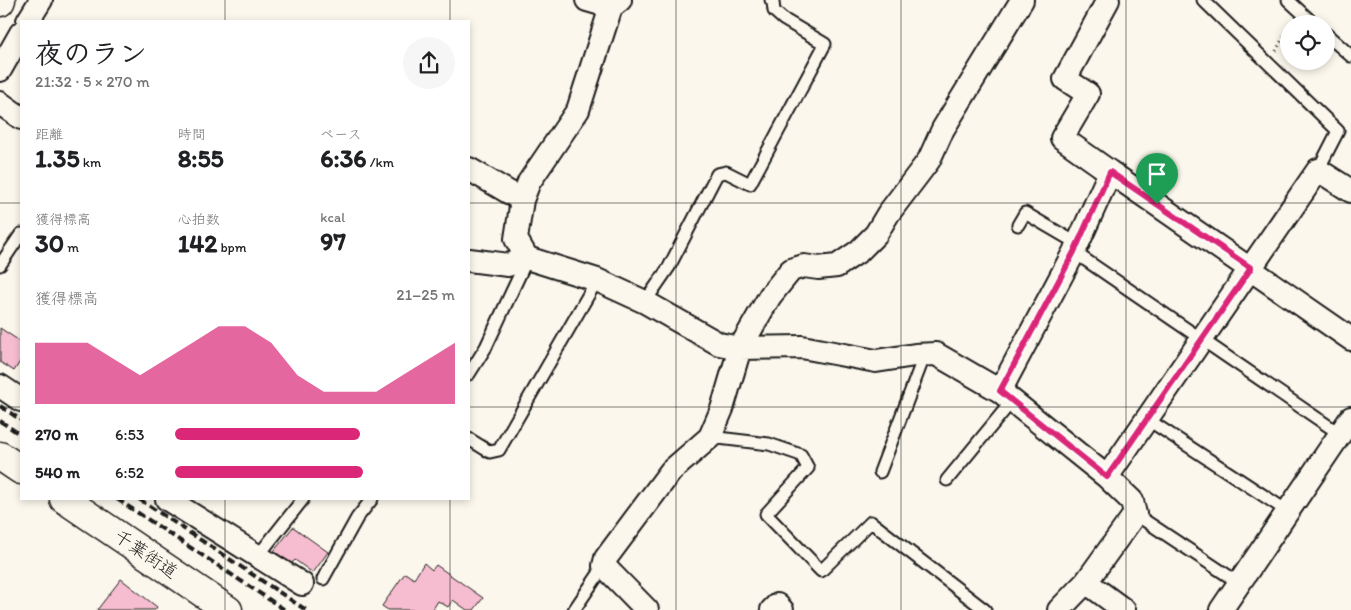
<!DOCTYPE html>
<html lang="ja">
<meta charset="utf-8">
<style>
:root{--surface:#fff;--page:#f6f6f6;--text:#202124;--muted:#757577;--accent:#db2777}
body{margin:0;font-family:Itim,"Klee One",sans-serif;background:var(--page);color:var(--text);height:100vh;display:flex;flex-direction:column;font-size:19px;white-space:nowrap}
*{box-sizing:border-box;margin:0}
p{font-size:16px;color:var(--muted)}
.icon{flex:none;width:28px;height:28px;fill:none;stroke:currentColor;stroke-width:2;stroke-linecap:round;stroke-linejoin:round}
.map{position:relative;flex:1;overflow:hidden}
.sheet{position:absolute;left:20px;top:20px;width:450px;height:480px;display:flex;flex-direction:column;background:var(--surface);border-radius:0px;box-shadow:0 2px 8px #0003}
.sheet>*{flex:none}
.fabs{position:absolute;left:1280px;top:15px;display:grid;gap:10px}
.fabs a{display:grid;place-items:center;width:55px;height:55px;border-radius:50%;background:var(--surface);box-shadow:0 2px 8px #0003;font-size:25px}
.pin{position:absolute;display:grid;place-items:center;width:42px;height:42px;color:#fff;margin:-51px -21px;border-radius:50% 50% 50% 0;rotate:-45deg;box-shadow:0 0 5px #0007}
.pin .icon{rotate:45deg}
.round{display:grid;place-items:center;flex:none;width:52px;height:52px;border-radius:26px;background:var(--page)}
.head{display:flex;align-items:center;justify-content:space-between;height:85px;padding:0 15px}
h1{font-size:28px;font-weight:700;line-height:38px}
.figures{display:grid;grid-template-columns:repeat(3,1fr);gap:8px;height:85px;padding:5px 15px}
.figures div{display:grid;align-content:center}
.figures b{font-size:25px;font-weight:700}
.figures small{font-size:14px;font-weight:400}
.figures p{font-size:14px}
.chart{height:140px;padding:10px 15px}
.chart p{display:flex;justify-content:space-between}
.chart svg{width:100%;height:90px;margin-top:5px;fill:var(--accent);opacity:.7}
ul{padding:0 15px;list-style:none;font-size:16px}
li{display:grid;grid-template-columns:80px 60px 1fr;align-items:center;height:38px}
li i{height:12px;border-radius:6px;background:var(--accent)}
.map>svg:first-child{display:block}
</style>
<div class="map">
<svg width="1351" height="610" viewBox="0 0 1351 610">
<rect width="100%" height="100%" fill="#fbf7ec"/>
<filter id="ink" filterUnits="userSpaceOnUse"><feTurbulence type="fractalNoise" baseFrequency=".02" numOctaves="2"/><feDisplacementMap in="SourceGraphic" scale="10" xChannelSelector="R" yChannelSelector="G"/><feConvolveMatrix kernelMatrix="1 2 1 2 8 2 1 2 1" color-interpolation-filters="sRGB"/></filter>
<g filter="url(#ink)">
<path fill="#f6bdd0" stroke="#1c1c1c" d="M0 328 21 342V360L14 371 0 362Z
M293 527 328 552 313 573 295 560 291 564 274 551Z
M424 563 432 570 436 565 483 598 474 610H467L453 600 448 607 438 601 433 609 435 610H388L382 606 405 573 414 579Z
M121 579 157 607 155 610H97Z"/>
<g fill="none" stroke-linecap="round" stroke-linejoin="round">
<g stroke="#1c1c1c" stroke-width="15">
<path id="lane" d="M1203 0 1338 131 1318 170
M1288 0 1314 24
M1326 34 1351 56
M1018 225 1025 213 1078 244
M1074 252 1340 434
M0 265 21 234
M645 302 669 267 717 174 726 172 750 184 825 44 783 19 774 11 773 2 771 0
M469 374 486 347 527 259
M1147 419 1287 511
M710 437 769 444 801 455 808 468 766 514 821 571 871 522 985 610
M469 439 490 452 499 450 597 280
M880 472 925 354
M947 480 1012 401
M1135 514 1239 583
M258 556 303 499
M323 579 357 518 372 499
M574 610 604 566"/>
</g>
<g stroke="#1c1c1c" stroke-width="26">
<path id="street" d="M587 0 611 7
M28 21 41 0
M0 70 21 33
M0 103 21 118
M469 169 522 200
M1110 172 1351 339
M527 258 516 239 522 200 529 182 578 110 611 7 620 0
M469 260 508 265 527 258 597 280 645 302 719 344 740 348 802 347 876 361 915 355 936 354 1000 391 1107 477 1132 501 1135 514 1086 582 1059 610
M0 386 21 400
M1000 391 1074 252 1110 172 1062 138 1088 94 1065 79 1108 0
M1107 477 1318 170 1351 191
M167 499 302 584
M1086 582 1124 610
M647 610 604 566 606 558 671 471 710 437 722 409 740 348 770 296 791 270 804 266 818 268 837 266 859 251 876 234 888 214 929 160 943 129 1022 0
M772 610 777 605 782 610
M1221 610 1351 418"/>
</g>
<g stroke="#1c1c1c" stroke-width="31">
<path id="highway" d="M0 2 1 0
M0 456 21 470
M64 499 228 610"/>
</g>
<path stroke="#1c1c1c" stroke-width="3" stroke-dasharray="1 4" stroke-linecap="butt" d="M1276 51 1289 27"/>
<use href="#lane" stroke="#fbf7ec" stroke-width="11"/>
<use href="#street" stroke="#fbf7ec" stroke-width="22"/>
<use href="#highway" stroke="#fbf7ec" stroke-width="28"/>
<path stroke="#1c1c1c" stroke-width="4" stroke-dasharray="8 4" stroke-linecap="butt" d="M0 406 21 420
M0 421 21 435
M117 499 285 610
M139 499 306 610"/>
</g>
</g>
<g fill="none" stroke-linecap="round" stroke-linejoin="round" filter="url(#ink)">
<g stroke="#fff" stroke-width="10">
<path id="route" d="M1110 172 1251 268 1107 477 1000 391 1074 252Z"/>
</g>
<use href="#route" stroke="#db2777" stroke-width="6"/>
</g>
<path fill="none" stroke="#1c1c1c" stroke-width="1" stroke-opacity="0.55" d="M225 0V21M450 0V21M676 0V610M901 0V610M1126 0V610M0 203H21M469 203H1351M0 407H21M469 407H1351M225 499V610M450 499V610"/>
<g text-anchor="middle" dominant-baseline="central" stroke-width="5" stroke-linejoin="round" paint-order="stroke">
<g font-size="18" fill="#1c1c1c" stroke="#fbf7ec">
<text transform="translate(146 554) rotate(34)">千葉街道</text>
</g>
</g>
</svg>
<div class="fabs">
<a><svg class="icon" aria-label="locate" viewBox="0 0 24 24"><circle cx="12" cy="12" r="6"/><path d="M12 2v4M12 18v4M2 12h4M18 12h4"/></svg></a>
</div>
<div class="pin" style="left:1157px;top:204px;background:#1e9e55"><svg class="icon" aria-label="arrive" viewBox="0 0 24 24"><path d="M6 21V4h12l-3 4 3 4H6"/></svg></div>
<section class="sheet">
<div class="head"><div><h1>夜のラン</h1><p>21:32 · 5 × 270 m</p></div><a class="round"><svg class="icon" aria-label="share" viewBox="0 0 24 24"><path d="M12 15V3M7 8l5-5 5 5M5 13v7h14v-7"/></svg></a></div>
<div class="figures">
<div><p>距離</p><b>1.35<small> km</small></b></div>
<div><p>時間</p><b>8:55</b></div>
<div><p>ペース</p><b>6:36<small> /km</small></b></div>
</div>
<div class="figures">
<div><p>獲得標高</p><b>30<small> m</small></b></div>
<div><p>心拍数</p><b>142<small> bpm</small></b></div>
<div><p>kcal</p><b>97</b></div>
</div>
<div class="chart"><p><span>獲得標高</span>21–25 m</p>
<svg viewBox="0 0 160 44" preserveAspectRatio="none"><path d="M0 44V14L10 14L20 14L30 22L40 30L50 22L60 14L70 6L80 6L90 14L100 30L110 38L120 38L130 38L140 30L150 22L160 14V44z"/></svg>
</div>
<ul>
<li><b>270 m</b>6:53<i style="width:66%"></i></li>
<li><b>540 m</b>6:52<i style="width:67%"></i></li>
</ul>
</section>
</div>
